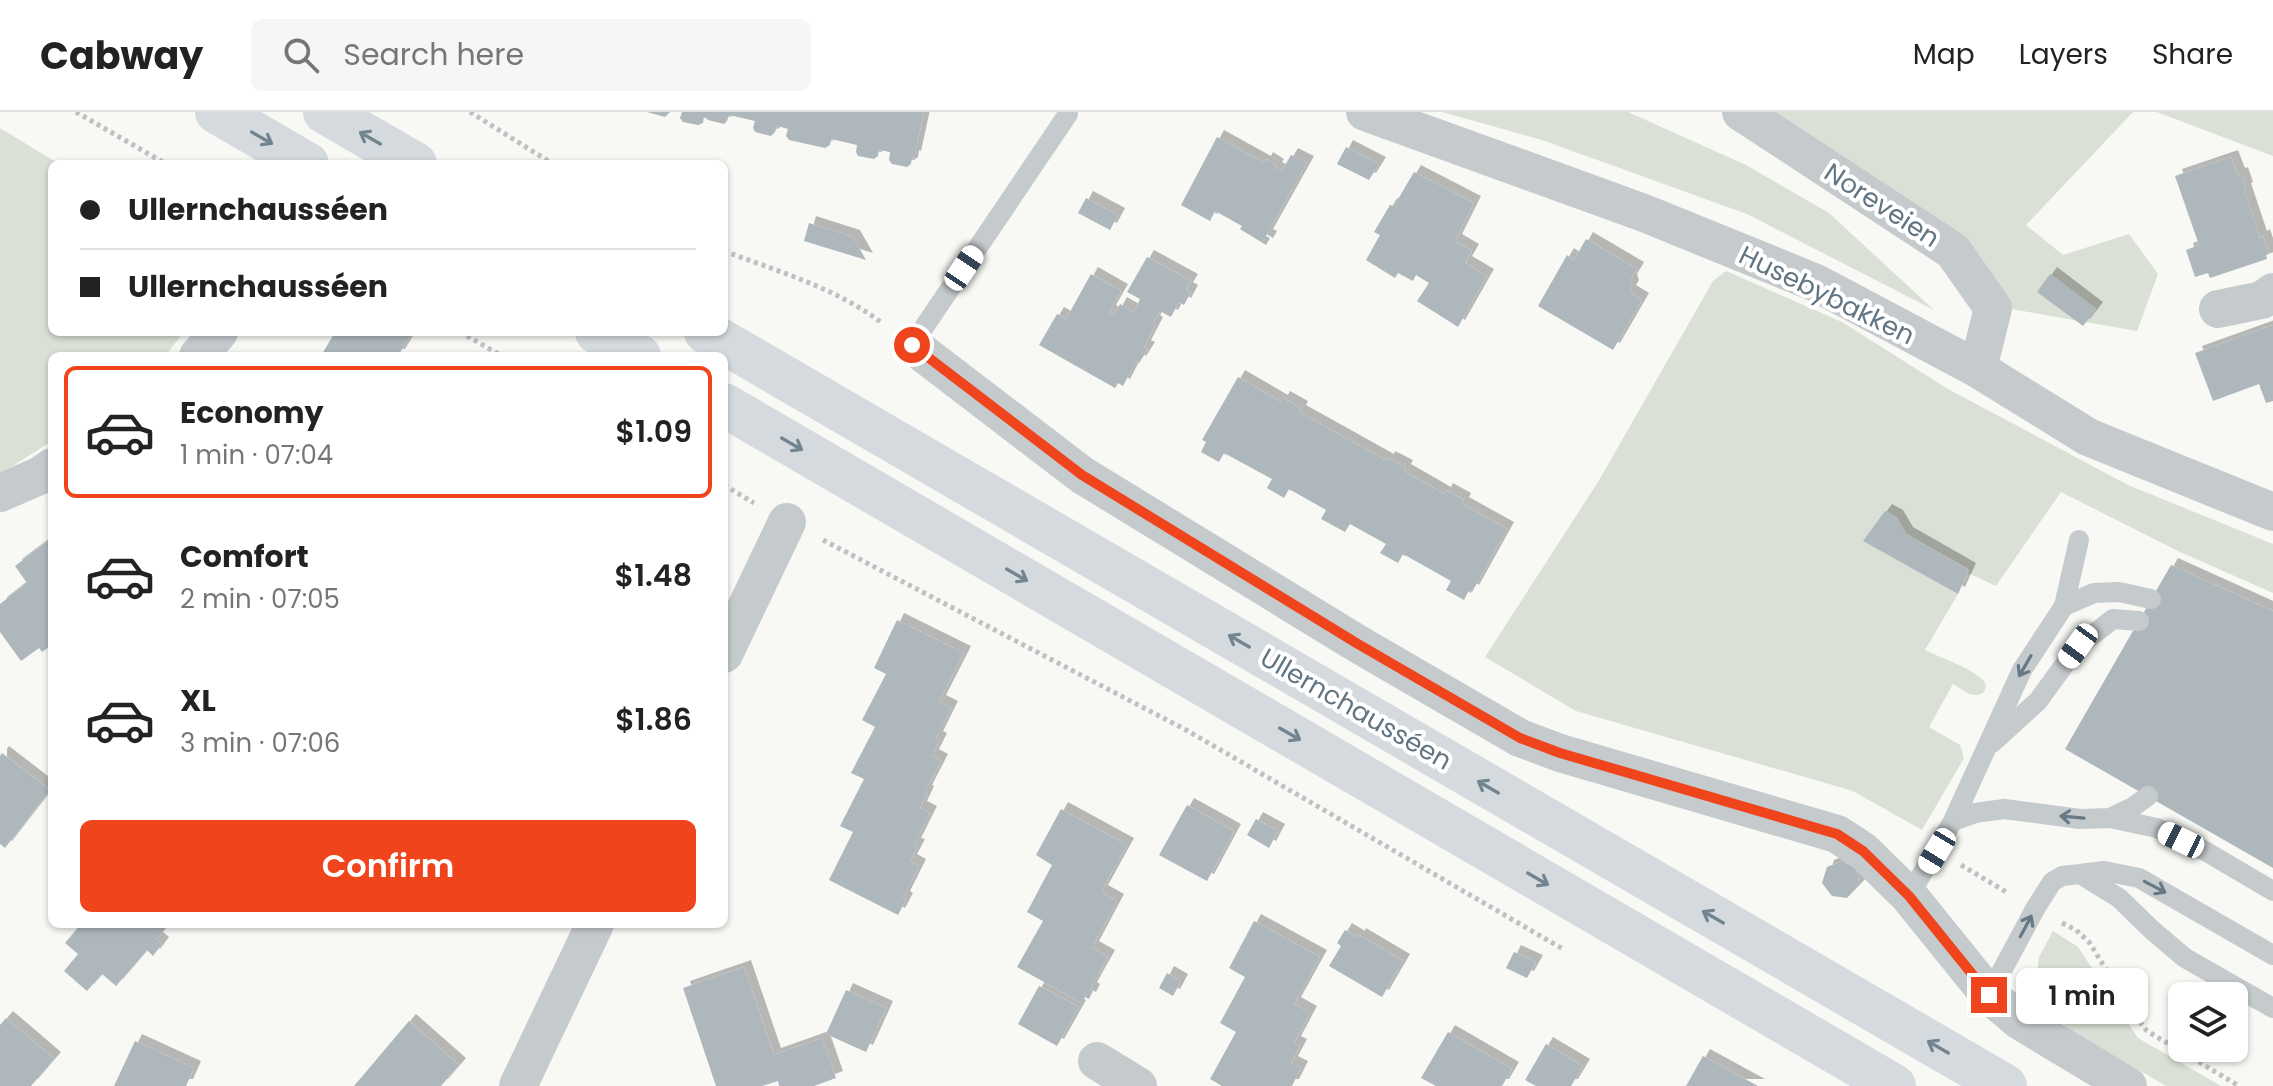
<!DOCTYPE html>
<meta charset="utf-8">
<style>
:root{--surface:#fff;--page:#f6f6f6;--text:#222;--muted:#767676;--line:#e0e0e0;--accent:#f0451c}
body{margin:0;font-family:Poppins,sans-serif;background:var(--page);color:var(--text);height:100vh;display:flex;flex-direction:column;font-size:30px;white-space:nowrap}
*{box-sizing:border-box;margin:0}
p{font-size:26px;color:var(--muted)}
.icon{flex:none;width:44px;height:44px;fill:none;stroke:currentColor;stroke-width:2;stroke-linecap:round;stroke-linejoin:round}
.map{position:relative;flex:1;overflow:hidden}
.details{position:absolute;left:48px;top:240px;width:680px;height:576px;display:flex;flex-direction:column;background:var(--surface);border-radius:12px;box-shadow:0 2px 6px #0004}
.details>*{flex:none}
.hud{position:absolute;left:48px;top:48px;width:680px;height:176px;border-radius:12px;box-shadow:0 2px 6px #0004;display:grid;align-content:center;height:176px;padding:0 32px;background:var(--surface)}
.tools{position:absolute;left:2168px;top:870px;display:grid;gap:16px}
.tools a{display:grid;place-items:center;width:80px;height:80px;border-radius:12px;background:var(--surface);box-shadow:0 2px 6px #0004;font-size:40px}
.end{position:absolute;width:36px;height:36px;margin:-18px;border:10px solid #f0451c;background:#fff;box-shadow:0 0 0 4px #fff}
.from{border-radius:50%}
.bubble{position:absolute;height:56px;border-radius:12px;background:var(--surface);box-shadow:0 2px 6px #0004;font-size:26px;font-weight:600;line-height:56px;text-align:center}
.car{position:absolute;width:24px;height:48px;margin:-24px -12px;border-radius:10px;box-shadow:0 0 6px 2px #0007;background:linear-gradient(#fff 24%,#345 0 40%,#fff 0 76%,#345 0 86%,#fff 0)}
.hud b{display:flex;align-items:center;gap:28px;height:76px;font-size:30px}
.hud b+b{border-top:2px solid var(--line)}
.hud i{width:20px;height:20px;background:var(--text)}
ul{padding:14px 0 0;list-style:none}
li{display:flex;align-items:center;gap:24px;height:132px;margin:0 16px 12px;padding:0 16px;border:4px solid transparent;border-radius:12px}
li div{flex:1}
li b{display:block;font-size:30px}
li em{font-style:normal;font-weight:600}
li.current{border-color:var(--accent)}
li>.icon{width:72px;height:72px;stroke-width:1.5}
.button{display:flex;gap:16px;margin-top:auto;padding:16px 32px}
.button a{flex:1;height:92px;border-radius:12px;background:var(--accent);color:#fff;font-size:32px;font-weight:600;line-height:92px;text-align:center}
header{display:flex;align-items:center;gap:48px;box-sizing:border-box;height:112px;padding:0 40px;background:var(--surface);border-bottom:2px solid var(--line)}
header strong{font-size:38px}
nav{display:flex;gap:44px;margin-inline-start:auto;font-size:28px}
.search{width:560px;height:72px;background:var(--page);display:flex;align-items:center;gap:20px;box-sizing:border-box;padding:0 28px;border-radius:12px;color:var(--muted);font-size:30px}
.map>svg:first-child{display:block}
.green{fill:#dae0d5}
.building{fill:#aeb7bc;filter:url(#shadow)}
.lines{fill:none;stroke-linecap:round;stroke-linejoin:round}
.path{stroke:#bec1c3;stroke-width:5;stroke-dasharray:4 4;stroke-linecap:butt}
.service{stroke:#c5cacd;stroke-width:20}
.minor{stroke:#c5cacd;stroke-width:38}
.trunk{stroke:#d5dade;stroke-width:44}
.oneway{stroke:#728490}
.oneway2{stroke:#667986}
.route{stroke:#f0451c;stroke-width:10}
.labels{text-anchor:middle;stroke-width:8;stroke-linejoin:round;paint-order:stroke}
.street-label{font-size:26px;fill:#617582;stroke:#fff}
</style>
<header>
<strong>Cabway</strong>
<div class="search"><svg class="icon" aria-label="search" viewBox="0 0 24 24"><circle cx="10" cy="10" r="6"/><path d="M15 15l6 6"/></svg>Search here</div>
<nav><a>Map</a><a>Layers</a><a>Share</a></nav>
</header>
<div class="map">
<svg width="2273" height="974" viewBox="0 0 2273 974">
<defs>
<filter id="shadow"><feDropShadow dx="7" dy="-7" stdDeviation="0" flood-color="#0004"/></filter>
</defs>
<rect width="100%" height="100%" fill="#f8f8f5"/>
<path class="green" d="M1442 0H1628L1746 53 1829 101 1934 198 1747 102 1542 28Z
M1772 0H2133L2026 113 2063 143 2129 122 2158 162 2137 219 2011 197Z
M2157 0H2273V44Z
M0 16 59 52H52V220H184L165 244H52V329L0 362Z
M1726 159 1842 210 1948 277 2128 373 2273 432V481L2178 439 2061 380 1996 474 1968 461V457L1906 422 1896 405 1864 429 1958 482 1925 538C1941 546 1971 556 1983 568 1987 573 1986 574 1984 580 1974 588 1963 578 1953 572L1929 615 1960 633 1964 646 1922 718 1853 679 1576 599 1485 545 1598 370 1713 169Z
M2053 819 2078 835 2138 926 2221 974H2166L2074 920 2054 905 2040 880 2037 863 2039 845Z"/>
<path class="building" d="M647 0H670L665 5Z
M682 0H924L914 46 912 45 911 52 907 55 892 52 889 48 890 40 879 38 878 44 874 47 858 44 856 40 857 33 831 27 830 33 825 36 789 28 786 24 788 17 777 14 775 20 771 24 755 20 753 16 755 9 729 3 727 9 724 12 708 8 704 4 703 11 698 13 683 10 680 6Z
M1217 25 1264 51 1266 47 1277 54 1275 57 1281 60 1291 43 1307 51 1266 124 1270 126 1266 133 1240 117 1242 114 1215 99 1210 109 1181 93Z
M1346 35 1379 52 1369 68 1337 52Z
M2231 45 2238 63 2241 62 2246 77 2244 78 2260 126 2263 124 2269 142 2266 143 2267 147 2210 166 2208 161 2195 165 2186 138 2199 133 2175 64Z
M1414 60 1474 91 1455 129 1472 139 1465 151 1487 164 1458 215 1417 189 1429 171 1416 163 1413 169 1398 161 1395 166 1366 148 1380 123 1374 120 1390 93 1394 94Z
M1086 86 1118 103 1110 118 1078 101Z
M809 111 853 125 866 148 804 129Z
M1586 127 1637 157 1630 169 1632 175 1629 180 1642 188 1613 238 1538 194 1567 143 1574 148Z
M1147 145 1191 169 1186 177 1191 180 1184 193 1179 190 1171 205 1160 199 1153 210 1156 212 1144 235 1148 237 1139 251 1136 249 1123 274 1118 271 1115 276 1039 233 1057 202 1066 207 1091 162 1121 179 1109 200 1114 203 1120 192 1134 200 1140 187 1127 180Z
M2050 162 2096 197 2083 214 2037 180Z
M2273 213V289L2266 291 2259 272 2213 289 2195 241Z
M335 220H402L410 224 398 244H321Z
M1238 265 1281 290 1283 286 1301 296 1299 300 1387 349 1388 346 1406 355 1404 359 1444 382 1446 378 1464 388 1462 392 1507 417 1472 480 1469 478 1464 488 1446 478 1451 469 1403 442 1398 451 1380 441 1386 432 1350 412 1345 420 1321 407 1326 398 1289 377 1284 386 1267 376 1272 367 1224 341 1219 350 1201 340 1206 330 1202 328Z
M1885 399 1896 405 1906 422 1969 458 1958 482 1863 429Z
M47 430 52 436V533L42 540 39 536 21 549 0 520V492L27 471 15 454Z
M2171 453 2273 499V756L2065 637Z
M897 508 964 541 939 590 951 596 936 626 940 628 932 644 941 649 925 680 927 681 920 696 930 701 914 733 918 734 910 749 919 754 903 786 906 788 898 803 829 768 853 720 840 714 864 667 851 661 875 615 862 608 886 562 874 556Z
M2 641 50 678 5 736 0 732V644Z
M1187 693 1234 719 1207 769 1159 743Z
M1061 697 1127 733 1101 780 1117 789 1092 836 1108 845 1090 877 1093 879 1089 887 1085 885 1082 891 1017 855 1043 809 1027 800 1052 753 1036 743Z
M1256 707 1278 719 1269 736 1247 723Z
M1842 749 1857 757 1859 773 1847 786 1832 784 1822 771 1827 755Z
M1254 809 1320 845 1294 892 1310 901 1294 931 1300 934 1291 951 1301 956 1292 974H1222L1210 967 1236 920 1220 911 1245 865 1229 856Z
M81 812H169L156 827 162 832 153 844 147 838 116 874 102 862 87 879 64 859 78 842 65 831Z
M1345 818 1358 826 1359 823 1403 849 1382 885 1329 854 1341 834 1337 831Z
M1514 840 1536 850 1527 866 1506 856Z
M744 855 774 943 822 926 836 966 814 974H779L778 969 762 974H716L683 876Z
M1167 861 1181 869 1173 884 1159 876Z
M1039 874 1079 895 1057 934 1018 912Z
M846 878 886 896 866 940 826 922Z
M6 906 54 947 31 974H0V913Z
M409 909 459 953 441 974H354Z
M1448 920 1512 957 1502 974H1436L1421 966Z
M135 929 194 956 186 974H114Z
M1546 932 1583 954 1571 974H1536L1525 968Z
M1703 944 1758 974H1686Z"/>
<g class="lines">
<path class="path" d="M76 0 166 52
M470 0 553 52
M724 139C777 159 836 176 882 211
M460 220 502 244
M724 373 754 391
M823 428 1188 619 1563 837
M1961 753 2008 781
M2062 811 2076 818 2089 830 2135 904 2147 919 2239 974"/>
<path class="service" d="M912 233 1068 2
M2064 494 2079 428
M1992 631 2038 589 2078 534 2113 507 2139 509
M2110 706 2133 695 2148 684
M1953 709 2022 558 2064 494 2094 481 2119 480 2151 487
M2080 762 2104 759 2139 766 2273 843
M1909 784 1953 709 1975 701 2004 697 2080 707 2110 706 2157 716 2205 739 2273 779
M1989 883 2035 797 2052 770 2062 764 2080 762 2119 786 2152 818 2185 846 2273 896"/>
<path class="minor" d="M1365 0 1644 101 1816 171 1978 257 2088 325 2273 400
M1741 0 1953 139 1993 196 1978 257
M2218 197 2262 188 2273 180
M912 233 1082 363 1358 532 1520 626 1560 641 1837 722 1863 739 1909 784 1989 883 2020 909 2128 974
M198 244 219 220
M0 381 39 364 52 355
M724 542 787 410
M1097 949 1138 974
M518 974 595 812"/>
<path class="trunk" d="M217 0 307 52
M325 0 415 52
M597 220 639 244
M706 220 2005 974
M724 293 1894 974"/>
</g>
<defs><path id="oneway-shaft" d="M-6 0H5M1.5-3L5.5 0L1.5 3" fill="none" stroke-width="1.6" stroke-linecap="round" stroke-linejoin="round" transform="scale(2)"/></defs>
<g class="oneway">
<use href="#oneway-shaft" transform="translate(262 26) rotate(30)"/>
<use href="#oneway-shaft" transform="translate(370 26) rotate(-150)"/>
<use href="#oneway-shaft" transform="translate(792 332) rotate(30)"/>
<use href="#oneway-shaft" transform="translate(1017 463) rotate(30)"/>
<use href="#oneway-shaft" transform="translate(1239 529) rotate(-150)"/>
<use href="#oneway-shaft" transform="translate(1290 622) rotate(30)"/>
<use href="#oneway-shaft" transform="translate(1488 675) rotate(-150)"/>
<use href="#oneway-shaft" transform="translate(1538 767) rotate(30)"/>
<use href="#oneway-shaft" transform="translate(1713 805) rotate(-150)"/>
<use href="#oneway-shaft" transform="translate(1938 935) rotate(-150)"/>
</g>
<g class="oneway2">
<use href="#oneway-shaft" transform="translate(2025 554) rotate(120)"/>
<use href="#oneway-shaft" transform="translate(2072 705) rotate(-175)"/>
<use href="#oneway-shaft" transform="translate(2155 775) rotate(28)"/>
<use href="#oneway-shaft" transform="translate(2026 814) rotate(-62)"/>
</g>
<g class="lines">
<path class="route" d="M912 233 1082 363 1358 532 1520 626 1560 641 1837 722 1863 739 1909 784 1989 883"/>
</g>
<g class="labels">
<g class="street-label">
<text transform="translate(1882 93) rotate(33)" y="9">Noreveien</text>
<text transform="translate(1827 183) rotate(26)" y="9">Husebybakken</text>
<text transform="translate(1356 597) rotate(30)" y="9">Ullernchausséen</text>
</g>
</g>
</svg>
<div class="tools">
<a><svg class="icon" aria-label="layers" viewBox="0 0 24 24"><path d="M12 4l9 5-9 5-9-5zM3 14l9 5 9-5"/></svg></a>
</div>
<i class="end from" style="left:912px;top:233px"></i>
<i class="end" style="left:1989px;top:883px"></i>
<div class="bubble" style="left:2016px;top:856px;width:132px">1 min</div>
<i class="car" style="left:964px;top:156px;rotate:34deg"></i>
<i class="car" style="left:2078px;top:534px;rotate:216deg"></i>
<i class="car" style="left:2181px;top:728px;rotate:296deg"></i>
<i class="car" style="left:1937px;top:739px;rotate:211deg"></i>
<div class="hud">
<b><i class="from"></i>Ullernchausséen</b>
<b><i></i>Ullernchausséen</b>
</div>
<section class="details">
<ul>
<li class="current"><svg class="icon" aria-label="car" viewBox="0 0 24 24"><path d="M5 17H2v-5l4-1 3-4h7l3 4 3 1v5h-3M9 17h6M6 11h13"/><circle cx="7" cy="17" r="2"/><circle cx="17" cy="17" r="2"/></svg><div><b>Economy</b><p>1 min · 07:04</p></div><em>$1.09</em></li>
<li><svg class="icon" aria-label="car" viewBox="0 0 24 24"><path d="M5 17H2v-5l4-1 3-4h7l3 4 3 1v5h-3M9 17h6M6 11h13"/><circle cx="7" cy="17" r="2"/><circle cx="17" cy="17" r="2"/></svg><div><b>Comfort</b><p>2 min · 07:05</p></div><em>$1.48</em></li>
<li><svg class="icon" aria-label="car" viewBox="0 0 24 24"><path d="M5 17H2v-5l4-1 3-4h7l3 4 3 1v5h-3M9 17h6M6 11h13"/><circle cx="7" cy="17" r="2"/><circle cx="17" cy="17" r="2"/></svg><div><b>XL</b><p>3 min · 07:06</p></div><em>$1.86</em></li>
</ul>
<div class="button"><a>Confirm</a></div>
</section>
</div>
